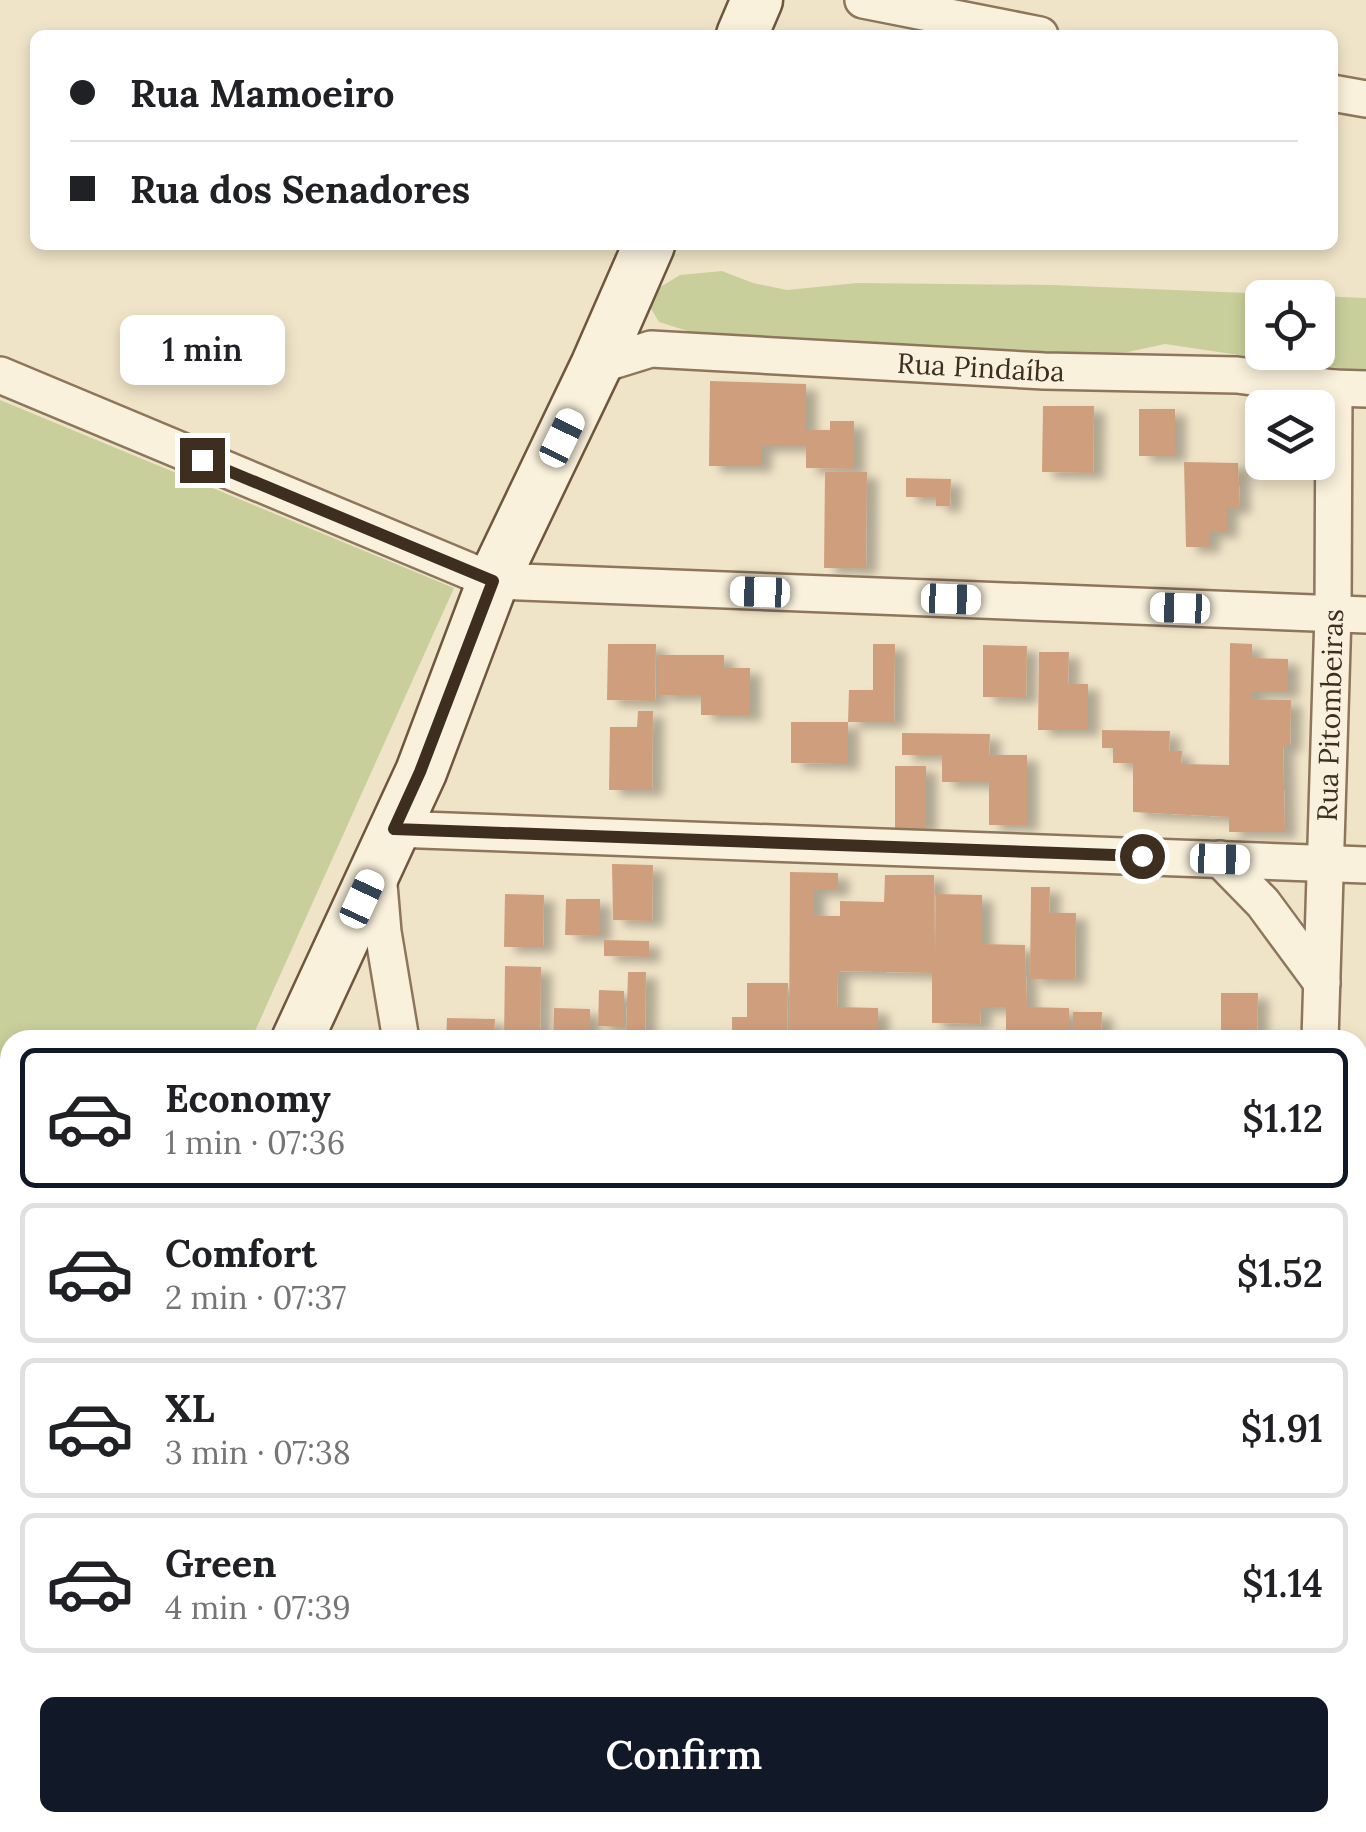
<!DOCTYPE html>
<meta charset="utf-8">
<style>
:root{--surface:#fff;--page:#f2f2f2;--text:#202124;--muted:#757577;--line:#e0e0e0;--accent:#111827}
body{margin:0;font-family:Lora,serif;background:var(--page);color:var(--text);height:100vh;display:flex;flex-direction:column;font-size:38px;white-space:nowrap}
*{box-sizing:border-box;margin:0}
p{font-size:32px;color:var(--muted)}
.icon{flex:none;width:55px;height:55px;fill:none;stroke:currentColor;stroke-width:2;stroke-linecap:round;stroke-linejoin:round}
.map{position:relative;flex:1;overflow:hidden}
.panel{position:absolute;left:0px;top:1030px;width:1368px;height:802px;display:flex;flex-direction:column;background:var(--surface);border-radius:30px 30px 0 0;box-shadow:0 5px 15px #0003}
.panel>*{flex:none}
.hud{position:absolute;left:30px;top:30px;width:1308px;height:220px;border-radius:15px;box-shadow:0 5px 15px #0003;display:grid;align-content:center;height:220px;padding:0 40px;background:var(--surface)}
.controls{position:absolute;left:1245px;top:280px;display:grid;gap:20px}
.controls a{display:grid;place-items:center;width:90px;height:90px;border-radius:15px;background:var(--surface);box-shadow:0 5px 15px #0003;font-size:50px}
.end{position:absolute;width:45px;height:45px;margin:-22px;border:12px solid #3d2e20;background:#fff;box-shadow:0 0 0 5px #fff}
.from{border-radius:50%}
.bubble{position:absolute;height:70px;border-radius:15px;background:var(--surface);box-shadow:0 5px 15px #0003;font-size:32px;font-weight:600;line-height:70px;text-align:center}
.car{position:absolute;width:30px;height:60px;margin:-30px -15px;border-radius:12px;box-shadow:0 0 8px 2px #0007;background:linear-gradient(#fff 24%,#345 0 40%,#fff 0 76%,#345 0 86%,#fff 0)}
.hud b{display:flex;align-items:center;gap:35px;height:95px;font-size:38px}
.hud b+b{border-top:2px solid var(--line)}
.hud i{width:25px;height:25px;background:var(--text)}
ul{padding:18px 0 0;list-style:none}
li{display:flex;align-items:center;gap:30px;height:140px;margin:0 20px 15px;padding:0 20px;border:5px solid var(--line);border-radius:15px}
li div{flex:1}
li b{display:block;font-size:38px}
li em{font-style:normal;font-weight:600}
li.selected{border-color:var(--accent)}
li>.icon{width:90px;height:90px;stroke-width:1.5}
.primary-button{display:flex;gap:20px;margin-top:auto;padding:20px 40px}
.primary-button a{flex:1;height:115px;border-radius:15px;background:var(--accent);color:#fff;font-size:40px;font-weight:600;line-height:115px;text-align:center}
.map>svg:first-child{display:block}
.green{fill:#c9cf9b;fill-rule:evenodd}
.building{fill:#cf9f7d;filter:url(#shadow)}
.lines{fill:none;stroke-linecap:round;stroke-linejoin:round}
.street-casing{stroke:#8d765c;stroke-width:40}
.secondary-casing{stroke:#6f573f;stroke-width:55}
.street{stroke:#faf1dc;stroke-width:35}
.secondary{stroke:#faf1dc;stroke-width:50}
.route{stroke:#3d2e20;stroke-width:12}
.labels{text-anchor:middle;stroke-width:8;stroke-linejoin:round;paint-order:stroke}
.street-label{font-size:28px;fill:#3d2e20;stroke:#f7eed8}
</style>
<div class="map">
<svg width="1366" height="1832" viewBox="0 0 1366 1832">
<defs>
<filter id="shadow"><feDropShadow dx="11" dy="6" stdDeviation="5" flood-color="#0004"/></filter>
</defs>
<rect width="100%" height="100%" fill="#f0e4c8"/>
<path class="green" d="M722 271 753 283 787 290 857 283 1053 285 1366 298V370L1312 366 1165 344 1128 352 1088 354H868L726 343 659 322 644 297 680 275ZM1262 298H1318V352H1262Z
M0 400 454 588 251 1040H10V1575L0 1597Z"/>
<path class="building" d="M710 381 806 384V430H830V421H854V469L806 468V446H761V466H709Z
M1043 406H1094L1093 473 1042 472Z
M1139 409H1175V456H1139Z
M1184 462 1238 463 1240 508H1227V532H1209V547H1186Z
M825 472H867L866 568H824Z
M906 478 951 479 950 506H936V497H906Z
M1230 643 1252 644V658L1288 659V692H1252V699L1291 700 1290 746H1283L1285 832H1229V817L1133 812V763H1113V748H1102V730L1170 731 1169 751H1182L1181 764 1229 765Z
M608 644H656L655 701 607 700Z
M873 644H895L894 722H848L849 690H873Z
M983 645 1027 646 1026 698 983 697Z
M1039 652H1069L1068 684H1088V730H1038Z
M658 655H724V668H750V715H701V695H658Z
M638 711H653L652 790H609L610 727H637Z
M791 722H848V764L791 763Z
M902 733 990 734 989 755H1027V825H989V782H942V755H902Z
M895 766H926V828H895Z
M612 864 653 865 652 921 613 920Z
M790 872 838 873V890H814V916H840V901L884 902 885 875H934L935 952 936 894 982 895V944L1025 945 1027 1007 1069 1008V1040H1026L1027 1031H1006V1007H981L980 1024 932 1023V973L838 971 837 1007 878 1008V1040H789Z
M1031 887H1050L1049 913H1076L1075 979H1030Z
M505 894 544 895 543 947H504Z
M566 899H600V936L565 935Z
M604 940 649 941V957L604 956Z
M505 966 541 967 540 1040H504Z
M628 972H646L645 1040H626Z
M747 983H788L787 1040H732V1017H747Z
M599 990 624 991V1027L598 1026Z
M1221 993H1258L1257 1040H1221Z
M554 1008 590 1009V1040H553Z
M1073 1012H1102L1101 1040H1073Z
M447 1018 495 1019 494 1040H446Z"/>
<g class="lines">
<defs>
<g id="street">
<path d="M863 0 1040 35"/>
<path d="M1332 93 1366 99"/>
<path id="s1" d="M596 366 651 349 1044 371 1237 375 1334 388 1366 389"/>
<path d="M0 375 493 581 1366 615"/>
<path d="M394 829 1366 865"/>
<path d="M1220 859 1263 903 1322 983"/>
<path d="M378 873 383 932 401 1040"/>
<path id="s2" d="M1320 1040 1333 614 1334 388"/>
<path d="M1358 1120H1366"/>
<path d="M1358 1365H1366"/>
<path d="M1358 1607H1366"/>
<path d="M0 1815H10"/>
<path d="M269 1822 550 1832"/>
<path d="M1296 1832 1297 1822"/>
</g>
<path id="secondary" d="M742 35 757 0
M297 1040 421 772 493 581 596 366 649 245
M0 1687 10 1665"/>
</defs>
<use href="#street" class="street-casing"/>
<use href="#secondary" class="secondary-casing"/>
<use href="#street" class="street"/>
<use href="#secondary" class="secondary"/>
</g>
<g class="lines">
<path class="route" d="M202 460 493 581 420 772 394 829 1142 856"/>
</g>
<g class="labels">
<g class="street-label">
<text dy="10" stroke="none"><textPath href="#s1" startOffset="388">Rua Pindaíba</textPath></text>
<text dy="10" stroke="none"><textPath href="#s2" startOffset="325">Rua Pitombeiras</textPath></text>
</g>
</g>
</svg>
<div class="controls">
<a><svg class="icon" aria-label="locate" viewBox="0 0 24 24"><circle cx="12" cy="12" r="6"/><path d="M12 2v4M12 18v4M2 12h4M18 12h4"/></svg></a>
<a><svg class="icon" aria-label="layers" viewBox="0 0 24 24"><path d="M12 4l9 5-9 5-9-5zM3 14l9 5 9-5"/></svg></a>
</div>
<i class="end from" style="left:1142px;top:856px"></i>
<i class="end" style="left:202px;top:460px"></i>
<div class="bubble" style="left:120px;top:315px;width:165px">1 min</div>
<i class="car" style="left:562px;top:438px;rotate:26deg"></i>
<i class="car" style="left:760px;top:592px;rotate:272deg"></i>
<i class="car" style="left:951px;top:599px;rotate:92deg"></i>
<i class="car" style="left:1180px;top:608px;rotate:272deg"></i>
<i class="car" style="left:1220px;top:859px;rotate:92deg"></i>
<i class="car" style="left:362px;top:899px;rotate:25deg"></i>
<div class="hud">
<b><i class="from"></i>Rua Mamoeiro</b>
<b><i></i>Rua dos Senadores</b>
</div>
<section class="panel">
<ul>
<li class="selected"><svg class="icon" aria-label="car" viewBox="0 0 24 24"><path d="M5 17H2v-5l4-1 3-4h7l3 4 3 1v5h-3M9 17h6M6 11h13"/><circle cx="7" cy="17" r="2"/><circle cx="17" cy="17" r="2"/></svg><div><b>Economy</b><p>1 min · 07:36</p></div><em>$1.12</em></li>
<li><svg class="icon" aria-label="car" viewBox="0 0 24 24"><path d="M5 17H2v-5l4-1 3-4h7l3 4 3 1v5h-3M9 17h6M6 11h13"/><circle cx="7" cy="17" r="2"/><circle cx="17" cy="17" r="2"/></svg><div><b>Comfort</b><p>2 min · 07:37</p></div><em>$1.52</em></li>
<li><svg class="icon" aria-label="car" viewBox="0 0 24 24"><path d="M5 17H2v-5l4-1 3-4h7l3 4 3 1v5h-3M9 17h6M6 11h13"/><circle cx="7" cy="17" r="2"/><circle cx="17" cy="17" r="2"/></svg><div><b>XL</b><p>3 min · 07:38</p></div><em>$1.91</em></li>
<li><svg class="icon" aria-label="car" viewBox="0 0 24 24"><path d="M5 17H2v-5l4-1 3-4h7l3 4 3 1v5h-3M9 17h6M6 11h13"/><circle cx="7" cy="17" r="2"/><circle cx="17" cy="17" r="2"/></svg><div><b>Green</b><p>4 min · 07:39</p></div><em>$1.14</em></li>
</ul>
<div class="primary-button"><a>Confirm</a></div>
</section>
</div>
